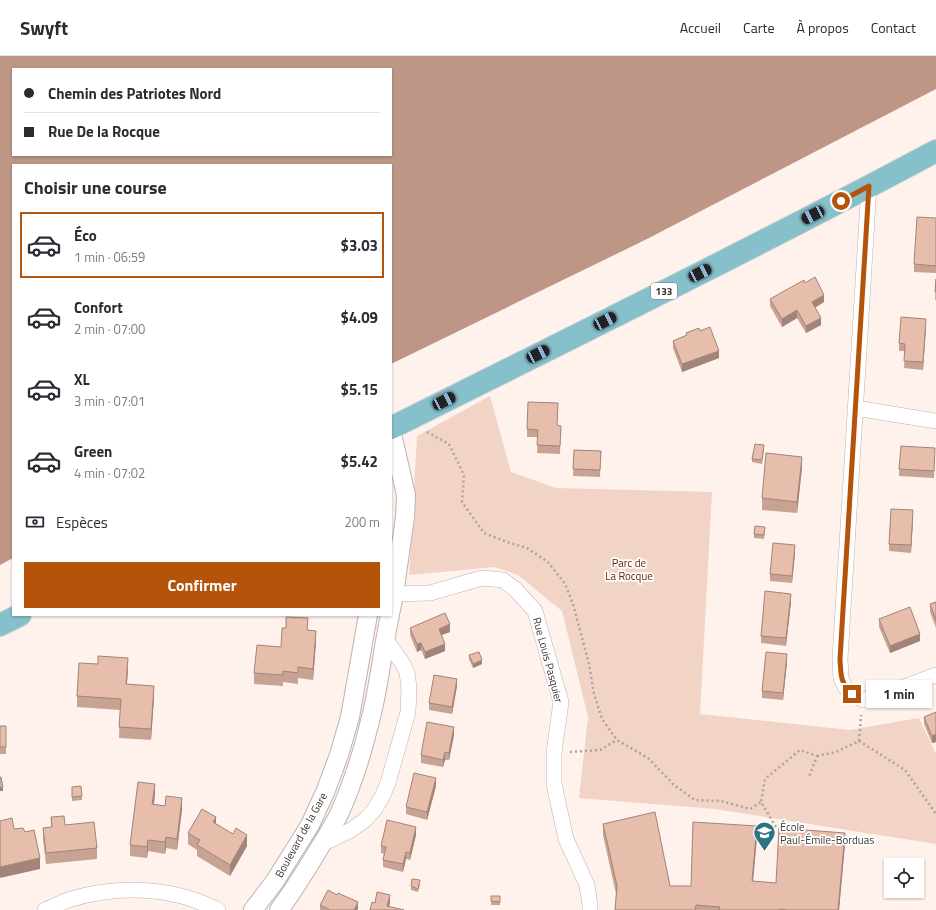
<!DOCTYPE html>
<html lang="fr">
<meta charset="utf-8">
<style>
:root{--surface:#fff;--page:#f2f2f3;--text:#2b2b33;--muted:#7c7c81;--line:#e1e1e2;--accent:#b45309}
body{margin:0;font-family:"Titillium Web",sans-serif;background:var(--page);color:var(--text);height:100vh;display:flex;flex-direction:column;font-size:15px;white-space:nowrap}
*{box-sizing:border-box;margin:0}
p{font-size:13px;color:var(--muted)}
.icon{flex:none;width:22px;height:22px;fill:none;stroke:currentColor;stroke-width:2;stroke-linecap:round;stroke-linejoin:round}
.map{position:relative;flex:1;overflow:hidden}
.drawer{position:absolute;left:12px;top:108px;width:380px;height:452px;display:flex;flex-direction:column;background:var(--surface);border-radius:0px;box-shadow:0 1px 3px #0004}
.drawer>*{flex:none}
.top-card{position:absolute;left:12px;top:12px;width:380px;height:88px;border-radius:0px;box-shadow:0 1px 3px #0004;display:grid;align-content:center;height:88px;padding:0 12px;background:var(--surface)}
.fabs{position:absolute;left:884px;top:802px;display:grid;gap:8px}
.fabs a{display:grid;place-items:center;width:40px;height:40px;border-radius:0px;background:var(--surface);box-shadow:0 1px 3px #0004;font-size:20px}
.end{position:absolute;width:18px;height:18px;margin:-9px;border:5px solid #b45309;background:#fff;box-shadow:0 0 0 2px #fff}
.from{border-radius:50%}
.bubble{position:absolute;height:28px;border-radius:0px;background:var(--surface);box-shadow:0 1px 3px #0004;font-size:13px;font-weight:700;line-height:28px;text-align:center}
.car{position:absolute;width:12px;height:24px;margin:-12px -6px;border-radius:5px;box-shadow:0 0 3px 1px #0007;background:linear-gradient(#222 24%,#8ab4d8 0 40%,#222 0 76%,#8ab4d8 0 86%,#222 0)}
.top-card b{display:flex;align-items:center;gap:14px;height:38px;font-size:15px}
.top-card b+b{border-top:1px solid var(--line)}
.top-card i{width:10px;height:10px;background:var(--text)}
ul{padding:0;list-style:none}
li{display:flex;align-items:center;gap:12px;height:66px;margin:0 8px 6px;padding:0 4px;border:2px solid transparent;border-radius:0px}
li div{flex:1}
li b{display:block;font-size:15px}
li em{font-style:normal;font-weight:700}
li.current{border-color:var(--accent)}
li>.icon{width:36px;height:36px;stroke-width:1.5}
h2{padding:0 12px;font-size:18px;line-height:48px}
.pay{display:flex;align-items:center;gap:10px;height:44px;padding:0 12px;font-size:15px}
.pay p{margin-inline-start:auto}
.primary-button{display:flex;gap:8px;margin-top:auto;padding:8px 12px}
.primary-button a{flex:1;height:46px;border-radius:0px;background:var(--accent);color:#fff;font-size:16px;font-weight:700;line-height:46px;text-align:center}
header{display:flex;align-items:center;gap:24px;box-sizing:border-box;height:56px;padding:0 20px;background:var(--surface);border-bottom:1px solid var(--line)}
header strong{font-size:19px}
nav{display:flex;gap:22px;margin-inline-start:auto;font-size:14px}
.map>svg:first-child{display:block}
.green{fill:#f2d4c7}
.water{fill:#bd9685;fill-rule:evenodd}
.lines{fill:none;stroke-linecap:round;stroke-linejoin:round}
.minor-casing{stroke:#bfb3ae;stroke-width:16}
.tertiary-casing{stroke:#bfb3ae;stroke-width:20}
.primary-casing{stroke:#d4d3d3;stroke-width:24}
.path{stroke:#aca29e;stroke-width:2.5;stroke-dasharray:2 3;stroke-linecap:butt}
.minor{stroke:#fff;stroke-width:15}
.tertiary{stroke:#fff;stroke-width:18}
.primary{stroke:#85c0cb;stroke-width:22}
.wall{fill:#c7a394}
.shaded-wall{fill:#a28478}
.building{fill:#e7bdac;stroke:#a28478}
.route{stroke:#b45309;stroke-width:5}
.labels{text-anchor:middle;stroke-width:3.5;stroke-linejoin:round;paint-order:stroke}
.shield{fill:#fff;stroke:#777472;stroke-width:1}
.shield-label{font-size:10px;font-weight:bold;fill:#3d3836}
.park-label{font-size:11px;fill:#5a260e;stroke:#fff}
.street-label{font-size:11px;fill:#3d3836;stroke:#fff}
.poi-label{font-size:11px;fill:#3d3836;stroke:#fff;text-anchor:start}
</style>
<header>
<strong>Swyft</strong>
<nav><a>Accueil</a><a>Carte</a><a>À propos</a><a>Contact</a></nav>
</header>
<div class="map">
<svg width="936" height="854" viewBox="0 0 936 854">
<rect width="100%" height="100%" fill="#fff1ec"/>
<path class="green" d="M490 340 511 416 556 432 712 436 700 658 850 674 919 662 936 698V788L715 753 579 742 588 661 562 555 518 519 495 511 409 519 417 380Z"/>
<path class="water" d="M0 0H936V33L647 183 391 308V109H13V502L0 509ZM13 13H391V99H13Z"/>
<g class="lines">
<defs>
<path id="minor" d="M869 130 840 603 841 622 845 631 852 638 863 644 880 640 936 619
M855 352 936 365
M391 538 430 537 482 522 503 524 515 533 535 555 561 646 554 697V728L566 783 587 829 590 849V854
M322 788 351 774 365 764 374 754 382 741 388 727 408 656 409 632 407 616 401 605 385 583
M45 854C53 851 60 847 68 844 116 829 172 830 218 854"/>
<path id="tertiary" d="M391 375 395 391 406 439 405 461 394 539 391 554
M253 854 275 825 310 769 326 734 339 699 350 661 368 559
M279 854C292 837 303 819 314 801 323 786 333 771 340 756 352 729 362 698 369 669 379 633 382 596 390 559"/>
<path id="primary" d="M391 372C573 281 756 191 936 95
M0 569 20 559"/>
</defs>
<use href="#minor" class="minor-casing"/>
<use href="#tertiary" class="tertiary-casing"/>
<use href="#primary" class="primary-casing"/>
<path class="path" d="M427 376 449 388 464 419 462 446 484 477 507 486 527 492 548 506 565 528 573 548 589 608 594 638 602 663 617 684 648 702 674 729 695 744 721 745 750 753 761 746
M859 685 905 714 936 758
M859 685 861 659
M570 696 600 694 617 684
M817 700 836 696 859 685
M776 771 761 746 765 723 800 694 817 700 809 721"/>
<use href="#minor" class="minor"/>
<use href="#tertiary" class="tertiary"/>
<use href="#primary" class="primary"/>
</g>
<path class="wall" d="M936 162V217L914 216V208Z
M936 223V244L935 243Z
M805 227 824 246 815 252 821 269 806 277 797 262 782 271 770 250V243Z
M926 270 923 314 904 312 905 295H899V287Z
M700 275 719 302 682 316 673 292V285L686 280V277Z
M557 369 561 370 560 398 537 397 538 381H527V373Z
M764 393 762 408 752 406V403Z
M574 394 601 395 600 421 573 420Z
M935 400 934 422 899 420V413Z
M802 412 797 457 762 454V442Z
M913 462 911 497 889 495V488Z
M765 474 764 483 754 482V478Z
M795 497 792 527 770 525V518Z
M791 546 786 590 761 587V580Z
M936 546V572L930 556V548Z
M879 563 920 585 890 597 879 571Z
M410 572 450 576 441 579 445 595 425 603 421 594 417 596 410 579Z
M308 574 316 586 313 624 298 622V628L283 626V630L254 628V617Z
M469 599 482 608 473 612 469 603Z
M787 606 783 644 762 642V635Z
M128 613 127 628 154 641 151 684 119 682 120 654 77 651V640Z
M457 630 452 658 429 654V647Z
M936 656V686L932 687 924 668V661Z
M0 670H6V698H0Z
M454 679 449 704H445L443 711 421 707V699Z
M436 730 427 764 406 758V751Z
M72 731 82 740V744L72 745Z
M155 739 154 748 182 753 177 794 166 792 165 798 148 795 147 802 130 800V789Z
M51 761 65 769 97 792V803L46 808 43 783V772L51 771Z
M216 768 247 790 230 820 197 800V794L188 788V777Z
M603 768 670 830H691L757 781 753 825 776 827 845 788 839 854H615L616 838 603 779Z
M416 779 410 804 406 803 403 816 383 811V804L384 798 381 797V790Z
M420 828 418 836 411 834V830Z
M337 839 358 853 357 854H320V849Z
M491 840 500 844V849H491Z"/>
<path class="shaded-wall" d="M824 239V246L812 253V246Z
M797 254V262L782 271V263Z
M821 262V269L806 277V270Z
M926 263V270L923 314V306Z
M719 295V302L682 316V308Z
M802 401V412L797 457V446Z
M913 454V462L911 497V489Z
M795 489V497L792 527V520Z
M791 538V546L786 590V582Z
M450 568V576L439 580V573Z
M316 575V586L313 624V613Z
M920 578V585L890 597V590Z
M421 587V594L417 596V588Z
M445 588V595L425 603V596Z
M787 598V606L783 644V637Z
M128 602V613L126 639V628Z
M482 604V608L473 612V608Z
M457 623V630L452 658V651Z
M154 630V641L151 684V673Z
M454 671V679L449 704V697Z
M936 678V686L932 687V680Z
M445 696V704L443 711V704Z
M436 722V730L427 764V756Z
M155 728V739L152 759V748Z
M3 731V735H0V732Z
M182 742V753L177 794V783Z
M216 761V772L213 766Z
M757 770V781L752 836V825Z
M416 771V779L410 804V797Z
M845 777V788L839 854H838Z
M247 779V790L230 820V809Z
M166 781V792L165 798V786Z
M148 784V795L147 802V791Z
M406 796V803L403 816V808Z
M40 802V813L0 822V811Z
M390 839V847L388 854 387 850Z
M358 846V853L357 854H354Z"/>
<path class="building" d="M917 161 936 162V210L914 208Z
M815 221 824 239 812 246 821 262 806 270 797 254 782 263 770 243 804 224 805 227Z
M936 223V236H935Z
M901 261 926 263 923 306 904 305 905 288 899 287Z
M710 271 719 295 682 308 673 285 687 279 686 277 699 272 700 275Z
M528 346 558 347 557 369 561 370 560 390 537 389 538 374 527 373Z
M755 388 764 389 762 404 752 403Z
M901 390 935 392 934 415 899 413Z
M574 394 601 395 600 414 573 413Z
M766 397 802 401 797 446 762 442Z
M891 453 913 454 911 489 889 488Z
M755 470 765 471 764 479 754 478Z
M773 487 795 489 792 520 770 518Z
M765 535 791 538 786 582 761 580Z
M936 546V564L930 548Z
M910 551 920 578 890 590 879 563Z
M445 557 450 568 439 573 445 588 425 596 421 587 417 588 410 572Z
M286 561 308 562 307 574 316 575 313 613 298 611V617L283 615V619L254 617 257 589 281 591 282 572H286Z
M479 596 482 604 473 608 469 599Z
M766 596 787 598 783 637 762 635Z
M98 600 128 602 126 628 154 630 151 673 119 671 121 643 77 640 79 607 98 608Z
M434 619 457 623 452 651 429 647Z
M936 656V678L932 680 924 661Z
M427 666 454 671 449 697 445 696 443 704 421 699Z
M0 670H6V691H0Z
M414 717 436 722 427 756 406 751Z
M0 721H1L3 731 0 732Z
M138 726 155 728 152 748 165 750 166 740 182 742 177 783 166 781 165 786 148 784 147 791 130 789Z
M81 730 82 740 72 741V731Z
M202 753 216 761 213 766 233 778 236 772 247 779 230 809 197 789 200 784 188 777Z
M655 756 670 830H691L693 766 757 770 752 825 776 827 779 772 845 777 838 854H788L779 853V854H719L720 851 696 849 695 854H615L617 830 603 768Z
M64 760 65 769 94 766 97 792 46 797 43 772 52 771 51 761Z
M12 762 14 773 23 772 25 776 34 774 40 802 0 811V765Z
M387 764 416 771 410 797 406 796 403 808 383 804 386 791 381 790Z
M412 823 420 824 418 833 411 830Z
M328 834 337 839 338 837 358 846 354 854H330L320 849Z
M377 836 390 839 387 850 404 854H370L372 846 375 847Z
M491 840H500V846L491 845Z"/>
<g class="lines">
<path class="route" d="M841 145 869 130 840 603C841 619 840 626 852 638"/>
</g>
<defs>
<symbol id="school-pin" viewBox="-11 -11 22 30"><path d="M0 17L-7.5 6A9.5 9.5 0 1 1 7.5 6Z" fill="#2e7381" stroke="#fff"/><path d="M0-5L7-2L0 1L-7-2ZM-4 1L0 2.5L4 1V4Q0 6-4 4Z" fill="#fff"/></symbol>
</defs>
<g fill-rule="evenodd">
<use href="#school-pin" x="752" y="764" width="25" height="34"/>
</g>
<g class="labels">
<rect class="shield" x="651" y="227" width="26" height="16" rx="3"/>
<g class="shield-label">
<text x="664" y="239">133</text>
</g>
<g class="park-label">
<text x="629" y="511">Parc de<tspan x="629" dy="13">La Rocque</tspan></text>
</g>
<g class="street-label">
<text transform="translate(548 604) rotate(75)" y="4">Rue Louis Pasquier</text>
<text transform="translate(301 779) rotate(-61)" y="4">Boulevard de la Gare</text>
</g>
<g class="poi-label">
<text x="780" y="775">École<tspan x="780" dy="13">Paul-Émile-Borduas</tspan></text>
</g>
</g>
</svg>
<div class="fabs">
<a><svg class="icon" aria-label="locate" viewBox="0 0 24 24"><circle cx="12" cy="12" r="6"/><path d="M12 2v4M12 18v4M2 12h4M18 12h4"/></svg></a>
</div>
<i class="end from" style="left:841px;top:145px"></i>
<i class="end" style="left:852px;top:638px"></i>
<div class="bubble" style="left:866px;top:624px;width:66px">1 min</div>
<i class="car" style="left:813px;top:159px;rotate:243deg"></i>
<i class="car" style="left:700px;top:217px;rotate:63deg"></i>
<i class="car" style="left:605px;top:265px;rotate:63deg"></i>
<i class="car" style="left:538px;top:298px;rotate:63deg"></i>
<i class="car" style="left:444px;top:345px;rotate:64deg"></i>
<div class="top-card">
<b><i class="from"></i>Chemin des Patriotes Nord</b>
<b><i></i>Rue De la Rocque</b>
</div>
<section class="drawer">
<h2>Choisir une course</h2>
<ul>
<li class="current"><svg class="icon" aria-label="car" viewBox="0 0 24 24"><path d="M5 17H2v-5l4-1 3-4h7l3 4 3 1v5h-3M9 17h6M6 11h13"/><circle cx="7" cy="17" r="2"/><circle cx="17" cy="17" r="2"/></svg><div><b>Éco</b><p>1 min · 06:59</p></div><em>$3.03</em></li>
<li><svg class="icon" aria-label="car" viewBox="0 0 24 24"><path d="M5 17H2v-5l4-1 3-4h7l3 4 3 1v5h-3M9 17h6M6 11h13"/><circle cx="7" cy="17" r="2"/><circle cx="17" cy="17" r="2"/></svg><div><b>Confort</b><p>2 min · 07:00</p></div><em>$4.09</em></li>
<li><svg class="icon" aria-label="car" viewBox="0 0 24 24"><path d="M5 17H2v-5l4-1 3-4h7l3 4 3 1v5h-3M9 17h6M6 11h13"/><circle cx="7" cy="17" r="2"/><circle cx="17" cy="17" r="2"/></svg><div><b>XL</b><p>3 min · 07:01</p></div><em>$5.15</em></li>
<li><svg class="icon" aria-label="car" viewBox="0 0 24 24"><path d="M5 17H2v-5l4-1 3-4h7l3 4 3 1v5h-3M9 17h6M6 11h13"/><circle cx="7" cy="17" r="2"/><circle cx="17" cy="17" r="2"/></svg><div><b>Green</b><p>4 min · 07:02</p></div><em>$5.42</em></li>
</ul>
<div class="pay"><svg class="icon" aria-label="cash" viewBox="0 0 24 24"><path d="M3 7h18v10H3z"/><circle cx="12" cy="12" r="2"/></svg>Espèces<p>200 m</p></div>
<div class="primary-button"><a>Confirmer</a></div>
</section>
</div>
